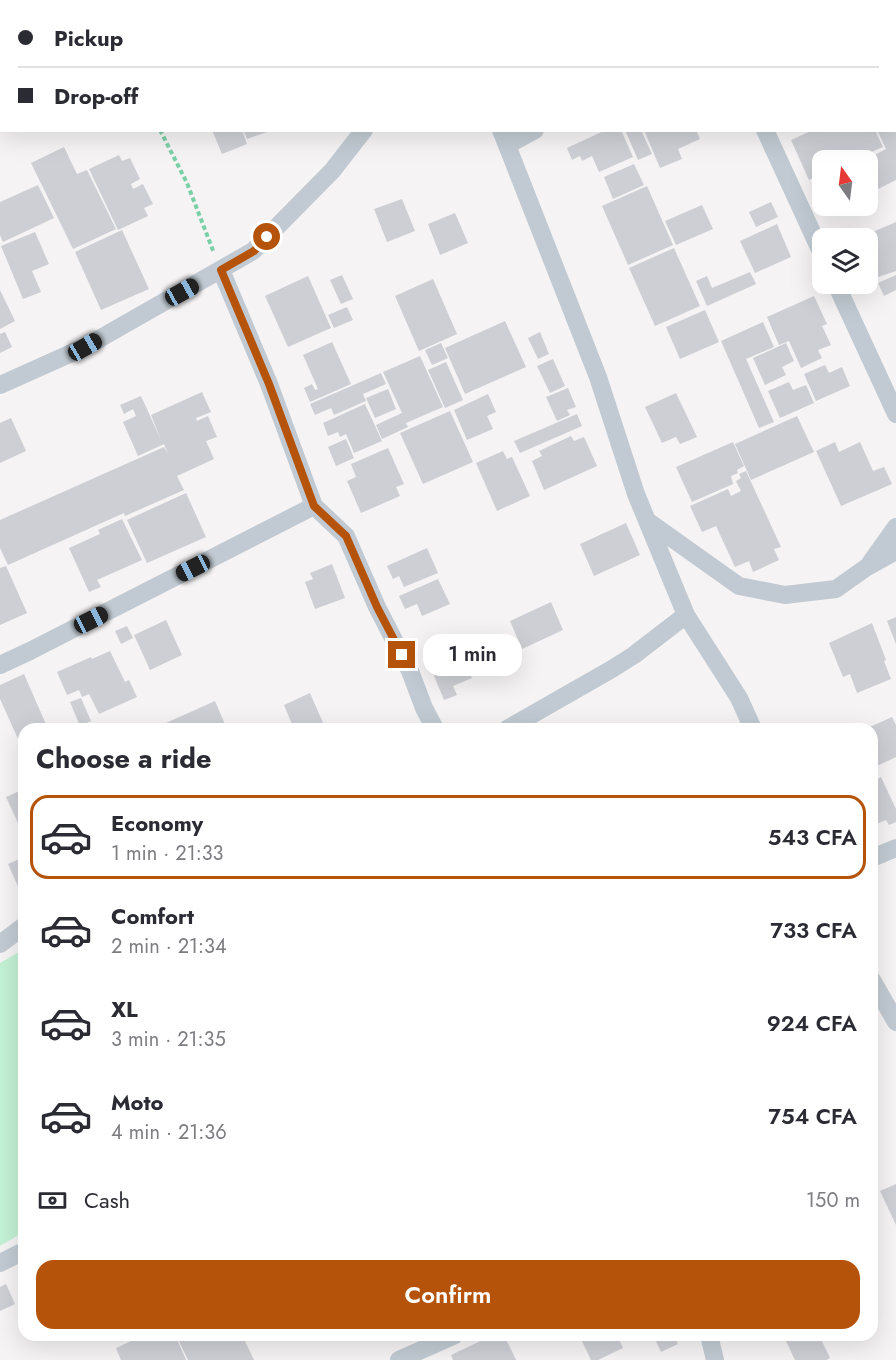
<!DOCTYPE html>
<meta charset="utf-8">
<style>
:root{--surface:#fff;--page:#f2f2f3;--text:#2b2b33;--muted:#7c7c81;--line:#e1e1e2;--accent:#b45309}
body{margin:0;font-family:Jost,sans-serif;background:var(--page);color:var(--text);height:100vh;display:flex;flex-direction:column;font-size:22px;white-space:nowrap}
*{box-sizing:border-box;margin:0}
p{font-size:20px;color:var(--muted)}
.icon{flex:none;width:33px;height:33px;fill:none;stroke:currentColor;stroke-width:2;stroke-linecap:round;stroke-linejoin:round}
.map{position:relative;flex:1;overflow:hidden}
.drawer{position:absolute;left:18px;top:723px;width:860px;height:618px;display:flex;flex-direction:column;background:var(--surface);border-radius:18px;box-shadow:0 6px 24px #0002}
.drawer>*{flex:none}
.banner{position:absolute;left:0px;top:0px;width:897px;height:132px;box-shadow:0 6px 24px #0002;display:grid;align-content:center;height:132px;padding:0 18px;background:var(--surface)}
.needle{width:39px;rotate:346deg}
.buttons{position:absolute;left:812px;top:150px;display:grid;gap:12px}
.buttons a{display:grid;place-items:center;width:66px;height:66px;border-radius:12px;background:var(--surface);box-shadow:0 6px 24px #0002;font-size:30px}
.end{position:absolute;width:27px;height:27px;margin:-14px;border:8px solid #b45309;background:#fff;box-shadow:0 0 0 3px #fff}
.from{border-radius:50%}
.bubble{position:absolute;height:42px;border-radius:18px;background:var(--surface);box-shadow:0 6px 24px #0002;font-size:20px;font-weight:600;line-height:42px;text-align:center}
.car{position:absolute;width:18px;height:36px;margin:-18px -9px;border-radius:8px;box-shadow:0 0 4px 2px #0007;background:linear-gradient(#222 24%,#8ab4d8 0 40%,#222 0 76%,#8ab4d8 0 86%,#222 0)}
.banner b{display:flex;align-items:center;gap:21px;height:57px;font-size:22px}
.banner b+b{border-top:2px solid var(--line)}
.banner i{width:15px;height:15px;background:var(--text)}
ul{padding:0;list-style:none}
li{display:flex;align-items:center;gap:18px;height:84px;margin:0 12px 9px;padding:0 6px;border:3px solid transparent;border-radius:18px}
li div{flex:1}
li b{display:block;font-size:22px}
li em{font-style:normal;font-weight:600}
li.selected{border-color:var(--accent)}
li>.icon{width:54px;height:54px;stroke-width:1.5}
h2{padding:0 18px;font-size:27px;line-height:72px}
.pay{display:flex;align-items:center;gap:15px;height:66px;padding:0 18px;font-size:22px}
.pay p{margin-inline-start:auto}
.primary-button{display:flex;gap:12px;margin-top:auto;padding:12px 18px}
.primary-button a{flex:1;height:69px;border-radius:18px;background:var(--accent);color:#fff;font-size:24px;font-weight:600;line-height:69px;text-align:center}
.map>svg:first-child{display:block}
.green{fill:#c3f1d5}
.building{fill:#cdcfd5}
.lines{fill:none;stroke-linecap:round;stroke-linejoin:round}
.path{stroke:#7ad0a6;stroke-width:4;stroke-dasharray:4.5 3;stroke-linecap:butt}
.minor{stroke:#c1cad2;stroke-width:18}
.route{stroke:#b45309;stroke-width:8}
</style>
<div class="map">
<svg width="896" height="1360" viewBox="0 0 896 1360">
<rect width="100%" height="100%" fill="#f5f3f3"/>
<path class="green" d="M24 949V1232L0 1246V963Z"/>
<path class="building" d="M212 130H242L247 144 222 154Z
M243 130H270V131L247 139Z
M606 130H621L633 157 599 172 592 156 582 161 580 156 572 160 567 148Z
M625 130H641L652 154 638 160Z
M644 130H696L700 139 678 149 682 159 660 168Z
M813 130H875L883 147 853 160H822V174L809 180 791 140Z
M877 130H896V180L878 189 867 165V159L886 149Z
M64 147 77 174 87 170 116 229 73 249 31 163Z
M119 155 122 161 130 158 140 179 131 184 133 189 143 184 153 204 144 208 148 216 118 230 89 169Z
M634 164 644 185 613 199 604 177Z
M38 185 54 218 3 242 0 235V202Z
M647 186 673 245 628 265 602 206Z
M402 199 415 231 387 242 374 209Z
M771 202 778 217 756 227 749 212Z
M702 205 713 229 676 245 665 221Z
M455 213 468 243 440 255 428 224Z
M896 222V271L867 281V238H851L867 231 868 234Z
M777 224 791 257 755 273 740 241Z
M122 230 149 289 101 310 75 252Z
M35 232 49 264 32 271 41 292 23 299 1 246Z
M674 248 700 306 655 326 629 268Z
M750 272 756 284 707 306 696 281 707 276 712 288Z
M342 275 353 299 341 304 330 280Z
M896 275V290L884 296 878 283Z
M308 276 331 328 288 347 265 296Z
M433 279 457 334 419 351 395 296Z
M0 290 15 321 0 329Z
M814 296 827 324 822 326 831 345 818 350 822 358 801 368 789 341 779 345 767 317Z
M347 307 353 320 334 328 328 315Z
M705 310 719 342 680 359 666 327Z
M505 321 526 367 465 394 445 348Z
M763 322 774 347 746 359 774 422 759 428 721 341Z
M5 332 12 347 0 353V334Z
M540 332 549 354 538 359 528 338Z
M332 342 351 384 310 402 304 388 312 384 315 390 318 389 303 355Z
M441 343 448 358 432 365 425 350Z
M786 343 794 361 782 367 786 375 765 385 753 358Z
M420 356 443 407 406 423 408 427 382 439 376 425 402 413 383 372Z
M553 359 565 386 550 393 537 366Z
M446 362 463 400 445 408 428 370Z
M825 365 829 373 842 367 850 386 816 401 804 374Z
M381 373 386 384 363 394 366 401 334 415 331 408 315 415 310 404Z
M789 382 793 390 806 385 814 403 780 418 768 391Z
M568 388 576 407 567 410 570 415 557 421 546 397Z
M388 389 396 409 375 418 366 398Z
M202 392 211 412 196 418 197 421 208 416 217 437 206 441 214 459 177 476 184 490 125 516 124 513 8 565 0 548V520L164 447 168 454 164 444 138 456 123 422 136 416 133 409 124 414 120 405 141 396 161 440 151 415Z
M676 393 697 437 680 444 676 437 662 443 645 407Z
M488 394 496 412 487 416 493 429 467 440 454 410Z
M365 404 382 441 354 453 346 434 340 437 338 432 328 436 323 423Z
M450 411 473 462 423 484 400 433Z
M577 414 582 426 520 453 514 441Z
M797 416 814 452 751 480 735 444Z
M11 418 26 451 0 463V423Z
M571 436 574 441 584 437 597 466 544 490 532 461 542 456 539 451Z
M346 439 354 458 336 466 328 447Z
M733 442 744 466 737 470 738 473 731 476 733 484 692 502 676 467Z
M835 442 839 452 860 442 873 471 884 467 892 484 841 506 816 451Z
M388 448 404 484 396 487 400 496 361 513 347 481 356 477 351 464Z
M503 451 507 459 512 457 530 496 497 511 476 463Z
M746 471 781 547 774 549 779 560 753 572 749 561 735 567 716 526 702 532 690 506 728 489 731 496 741 491 736 481 741 478 739 474Z
M186 493 206 537 147 563 127 520Z
M122 519 142 560 97 580 101 587 89 592 69 548 100 534 98 530Z
M626 523 640 555 594 576 580 544Z
M427 548 438 573 404 587 399 576 393 579 387 566Z
M332 564 345 598 315 609 305 582 313 579 310 573Z
M6 566 27 613 0 625V568Z
M438 579 450 604 422 616 417 604 405 609 399 596Z
M551 602 563 630 522 649 510 621Z
M896 617V644L887 621Z
M166 620 182 655 150 670 134 635Z
M872 623 886 660 884 661 891 679 857 693 850 674 843 677 829 643Z
M127 626 133 638 121 644 115 631Z
M458 646 472 678 453 686 457 695 444 700 427 659Z
M110 651 125 682 129 680 137 697 99 714 89 694 82 697 79 690 67 695 57 672 91 657 92 659Z
M24 674 48 729H24V752L0 699V685Z
M310 693 324 725 314 729H294L284 705Z
M81 698 91 721 80 726 70 702Z
M215 701 227 729H157V727Z
M892 717 896 725V757L877 766 872 754V729H865Z
M881 777 896 809V822L889 825 886 820 872 826V782Z
M24 789V836L6 797Z
M24 857V900L8 864Z
M896 1184V1225L880 1191Z
M6 1284 15 1304 0 1311V1287Z
M144 1335H175L186 1360H121L116 1348Z
M176 1335H242L254 1360H188Z
M493 1335H504L516 1360H453L451 1355Z
M579 1335H617L623 1348 598 1360H591Z
M659 1335H674L678 1344 661 1352 654 1337Z
M783 1335H819L830 1358 826 1360H795Z"/>
<g class="lines">
<path class="path" d="M97 0V2
M160 130 187 183 214 253"/>
<path class="minor" d="M441 0 442 2
M200 2 203 0
M800 2 804 0
M0 93 2 92
M501 130 598 377 636 494 686 615 739 698 753 729
M765 130 822 254
M507 145 535 130
M221 270 269 384 314 506 346 536 377 607 410 671 424 708 435 729
M836 284 896 414
M0 385 85 347 253 251 332 171 364 130
M649 522 739 586 785 595 836 589 867 567 896 551
M871 562 896 527
M0 665 30 651 314 506
M507 729 612 669 634 655 686 615
M872 858 896 848
M0 944 24 926
M872 980 896 1022
M0 1263 24 1251
M709 1335 715 1360
M399 1360 455 1335"/>
</g>
<g class="lines">
<path class="route" d="M267 237 254 251 221 270 269 384 314 506 346 536 377 607 402 655"/>
</g>
</svg>
<div class="buttons">
<a><svg class="needle" viewBox="-14 -14 28 28"><path d="M0-13l5 13h-10z" fill="#e53935"/><path d="M0 13l5-13h-10z" fill="#7c7c81"/></svg></a>
<a><svg class="icon" aria-label="layers" viewBox="0 0 24 24"><path d="M12 4l9 5-9 5-9-5zM3 14l9 5 9-5"/></svg></a>
</div>
<i class="end from" style="left:267px;top:237px"></i>
<i class="end" style="left:402px;top:655px"></i>
<div class="bubble" style="left:423px;top:634px;width:99px">1 min</div>
<i class="car" style="left:182px;top:292px;rotate:61deg"></i>
<i class="car" style="left:85px;top:347px;rotate:60deg"></i>
<i class="car" style="left:193px;top:568px;rotate:243deg"></i>
<i class="car" style="left:91px;top:620px;rotate:63deg"></i>
<div class="banner">
<b><i class="from"></i>Pickup</b>
<b><i></i>Drop-off</b>
</div>
<section class="drawer">
<h2>Choose a ride</h2>
<ul>
<li class="selected"><svg class="icon" aria-label="car" viewBox="0 0 24 24"><path d="M5 17H2v-5l4-1 3-4h7l3 4 3 1v5h-3M9 17h6M6 11h13"/><circle cx="7" cy="17" r="2"/><circle cx="17" cy="17" r="2"/></svg><div><b>Economy</b><p>1 min · 21:33</p></div><em>543 CFA</em></li>
<li><svg class="icon" aria-label="car" viewBox="0 0 24 24"><path d="M5 17H2v-5l4-1 3-4h7l3 4 3 1v5h-3M9 17h6M6 11h13"/><circle cx="7" cy="17" r="2"/><circle cx="17" cy="17" r="2"/></svg><div><b>Comfort</b><p>2 min · 21:34</p></div><em>733 CFA</em></li>
<li><svg class="icon" aria-label="car" viewBox="0 0 24 24"><path d="M5 17H2v-5l4-1 3-4h7l3 4 3 1v5h-3M9 17h6M6 11h13"/><circle cx="7" cy="17" r="2"/><circle cx="17" cy="17" r="2"/></svg><div><b>XL</b><p>3 min · 21:35</p></div><em>924 CFA</em></li>
<li><svg class="icon" aria-label="car" viewBox="0 0 24 24"><path d="M5 17H2v-5l4-1 3-4h7l3 4 3 1v5h-3M9 17h6M6 11h13"/><circle cx="7" cy="17" r="2"/><circle cx="17" cy="17" r="2"/></svg><div><b>Moto</b><p>4 min · 21:36</p></div><em>754 CFA</em></li>
</ul>
<div class="pay"><svg class="icon" aria-label="cash" viewBox="0 0 24 24"><path d="M3 7h18v10H3z"/><circle cx="12" cy="12" r="2"/></svg>Cash<p>150 m</p></div>
<div class="primary-button"><a>Confirm</a></div>
</section>
</div>
